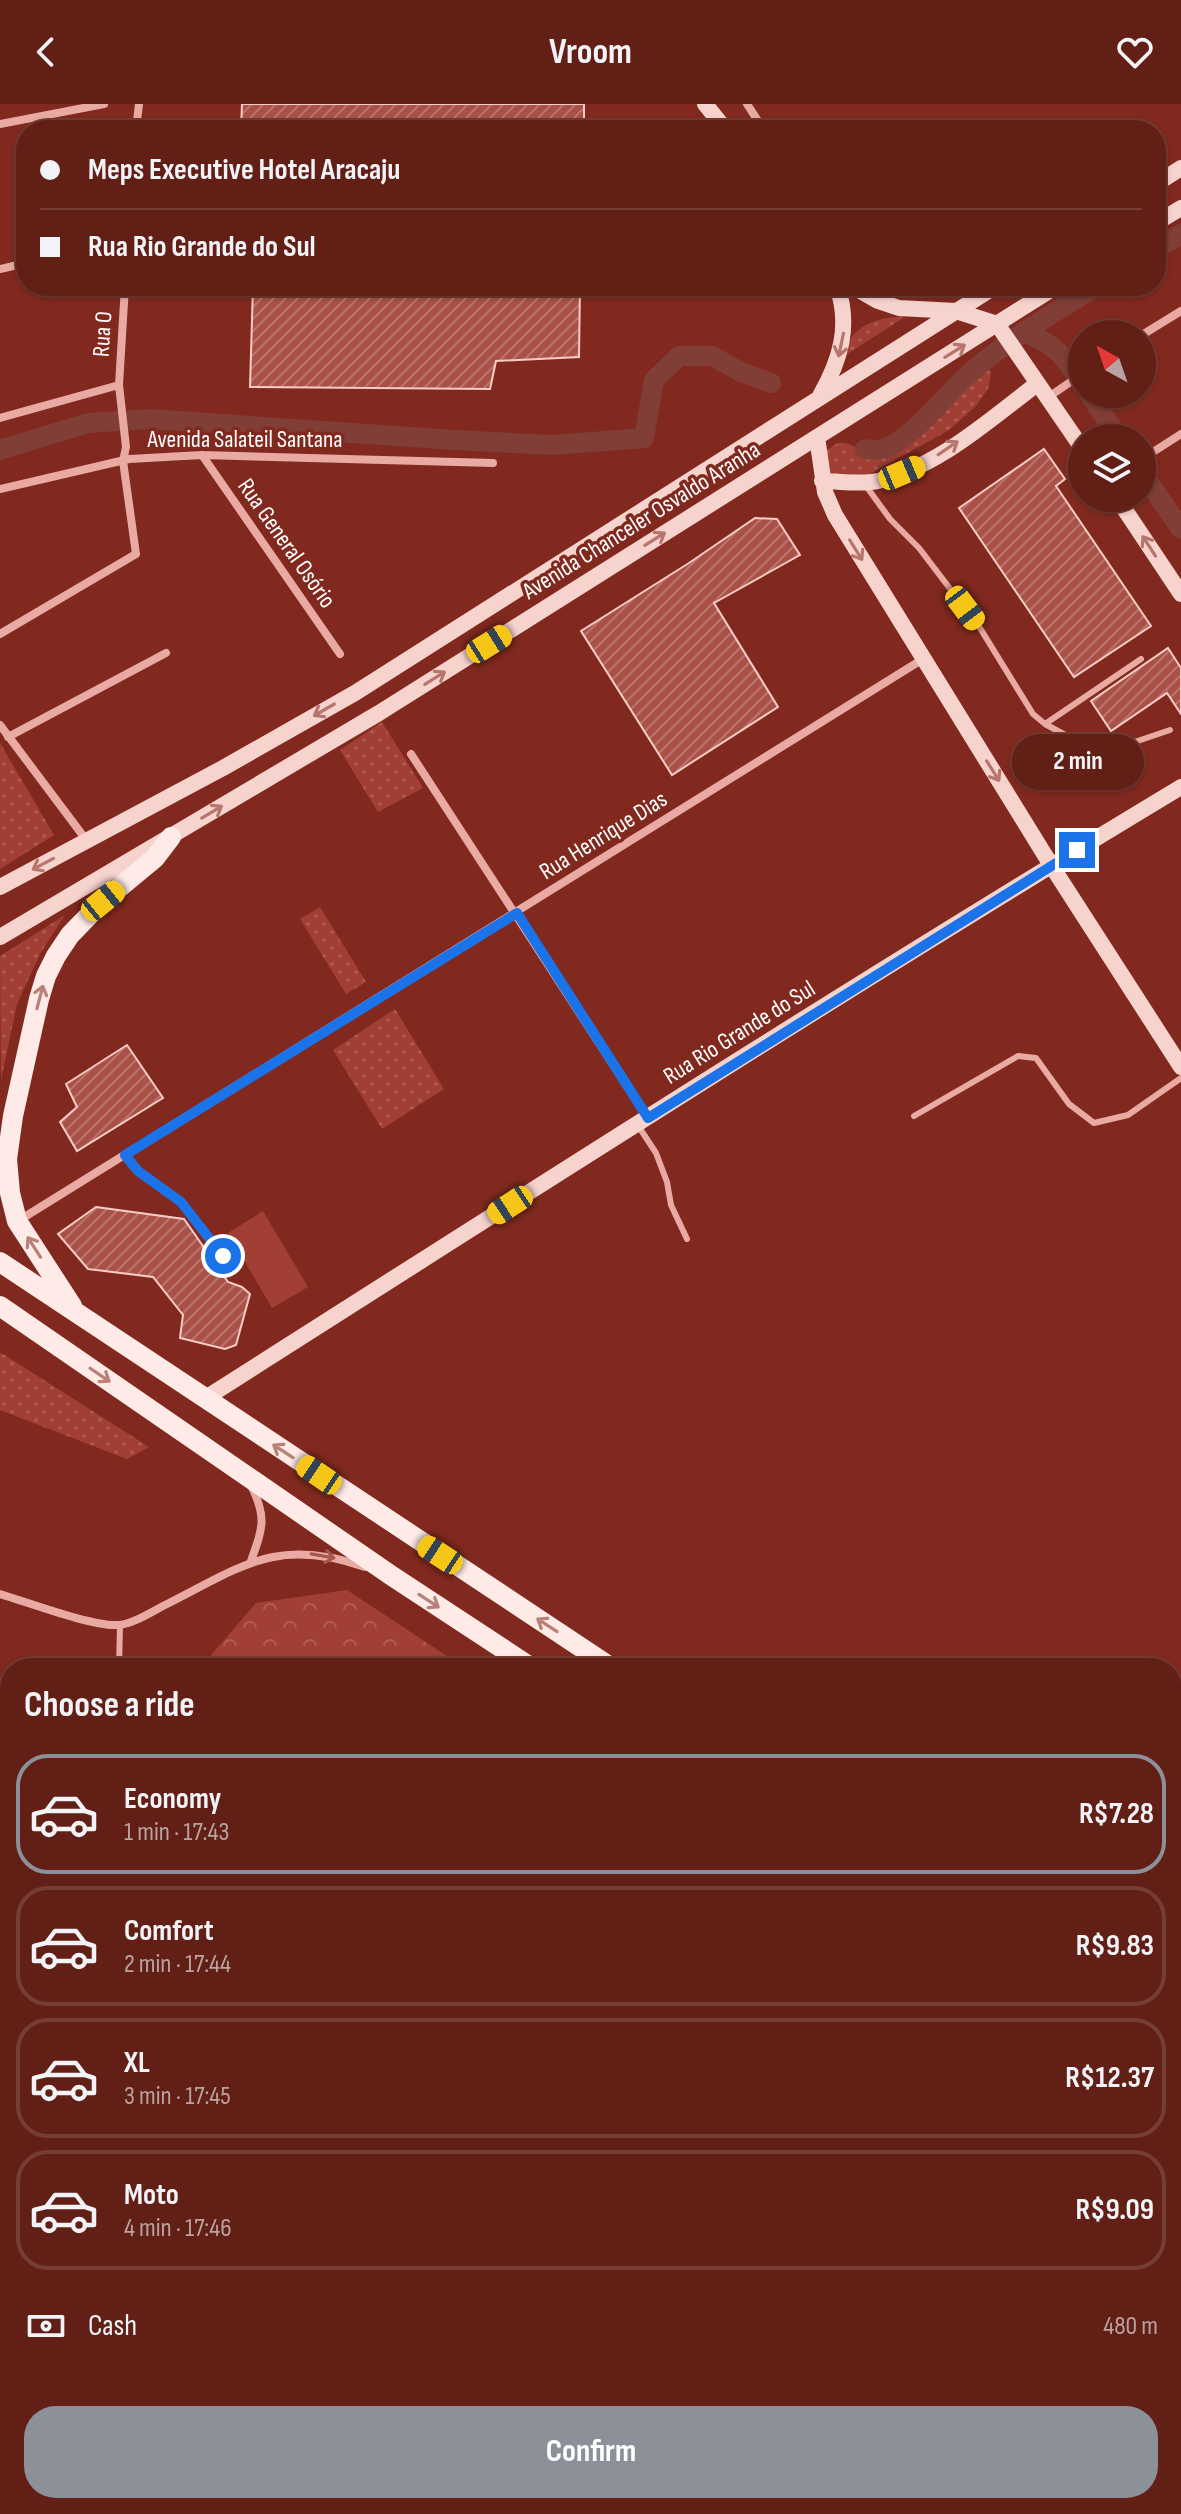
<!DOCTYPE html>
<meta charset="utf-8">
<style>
:root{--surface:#611f16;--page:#6a2c23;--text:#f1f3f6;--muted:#baa2a1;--line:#753d35;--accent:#8c9099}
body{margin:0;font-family:"Sofia Sans Condensed",sans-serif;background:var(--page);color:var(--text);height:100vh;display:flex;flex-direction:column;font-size:30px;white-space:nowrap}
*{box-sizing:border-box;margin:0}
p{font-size:26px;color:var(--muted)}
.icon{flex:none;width:44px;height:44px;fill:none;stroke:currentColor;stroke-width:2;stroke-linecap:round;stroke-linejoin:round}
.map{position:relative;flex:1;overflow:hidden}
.drawer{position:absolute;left:0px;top:1554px;width:1182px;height:856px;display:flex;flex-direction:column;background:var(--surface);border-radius:32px 32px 0 0;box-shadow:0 2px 6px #0004,0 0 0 2px var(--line)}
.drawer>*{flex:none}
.top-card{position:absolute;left:16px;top:16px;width:1150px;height:176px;border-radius:32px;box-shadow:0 2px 6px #0004,0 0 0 2px var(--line);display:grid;align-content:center;height:176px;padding:0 24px;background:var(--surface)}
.needle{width:52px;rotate:320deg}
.buttons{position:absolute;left:1068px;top:216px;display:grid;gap:16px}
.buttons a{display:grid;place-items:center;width:88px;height:88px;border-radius:50%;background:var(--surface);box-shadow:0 2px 6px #0004,0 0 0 2px var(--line);font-size:40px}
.end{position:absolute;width:36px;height:36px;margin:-18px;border:10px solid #1a73e8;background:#fff;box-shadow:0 0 0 4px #fff}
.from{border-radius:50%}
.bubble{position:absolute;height:56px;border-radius:28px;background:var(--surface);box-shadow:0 2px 6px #0004,0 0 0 2px var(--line);font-size:26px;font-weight:700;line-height:56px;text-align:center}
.car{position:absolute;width:24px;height:48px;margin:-24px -12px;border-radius:10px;box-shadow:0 0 6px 2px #0007;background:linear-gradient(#f5c518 24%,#345 0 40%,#f5c518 0 76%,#345 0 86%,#f5c518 0)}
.top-card b{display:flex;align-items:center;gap:28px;height:76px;font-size:30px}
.top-card b+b{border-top:2px solid var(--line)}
.top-card i{width:20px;height:20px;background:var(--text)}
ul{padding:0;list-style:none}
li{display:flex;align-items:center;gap:24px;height:120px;margin:0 16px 12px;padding:0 8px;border:4px solid var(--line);border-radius:32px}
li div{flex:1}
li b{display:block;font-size:30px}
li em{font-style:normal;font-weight:700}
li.selected{border-color:var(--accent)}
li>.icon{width:72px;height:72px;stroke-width:1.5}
h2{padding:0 24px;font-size:36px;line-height:96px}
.pay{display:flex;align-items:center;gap:20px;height:88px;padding:0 24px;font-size:30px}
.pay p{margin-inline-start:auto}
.primary-button{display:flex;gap:16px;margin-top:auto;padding:16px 24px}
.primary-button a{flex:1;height:92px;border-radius:32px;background:var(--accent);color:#fff;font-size:32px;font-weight:700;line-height:92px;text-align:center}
header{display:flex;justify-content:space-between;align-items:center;height:104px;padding:0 24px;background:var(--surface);font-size:36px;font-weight:700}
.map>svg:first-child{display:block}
.grass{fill:url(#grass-dots)}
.forest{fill:url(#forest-crowns)}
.green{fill:#a13f35}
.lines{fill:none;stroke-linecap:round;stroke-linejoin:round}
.canal{stroke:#803e36;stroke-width:20}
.building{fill:url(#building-hatch);stroke:#f7ccc7;stroke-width:2}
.lane{stroke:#e9aaa3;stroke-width:6}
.street{stroke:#e9aaa3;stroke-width:8}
.secondary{stroke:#f7d3ce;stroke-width:16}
.primary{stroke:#feeae6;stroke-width:20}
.oneway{stroke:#b6756d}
.oneway2{stroke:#b98078}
.oneway3{stroke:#a5564d}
.route{stroke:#1a73e8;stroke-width:10}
.labels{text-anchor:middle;stroke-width:7;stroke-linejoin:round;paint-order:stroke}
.street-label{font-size:24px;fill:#fff;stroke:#81291e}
</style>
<header><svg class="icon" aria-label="back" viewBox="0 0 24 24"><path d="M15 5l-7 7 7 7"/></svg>Vroom<svg class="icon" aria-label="heart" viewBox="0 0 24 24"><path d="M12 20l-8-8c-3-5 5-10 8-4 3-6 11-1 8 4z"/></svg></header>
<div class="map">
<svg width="1181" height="2410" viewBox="0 0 1181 2410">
<defs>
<pattern id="grass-dots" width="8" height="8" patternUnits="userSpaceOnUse" patternTransform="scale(2)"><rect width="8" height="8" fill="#a13f35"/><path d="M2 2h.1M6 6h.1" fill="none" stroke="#af5c53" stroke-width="1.8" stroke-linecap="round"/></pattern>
<pattern id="forest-crowns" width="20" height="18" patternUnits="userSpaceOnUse" patternTransform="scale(2)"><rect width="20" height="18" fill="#a13f35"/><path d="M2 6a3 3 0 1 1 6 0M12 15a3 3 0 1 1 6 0" fill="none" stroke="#af5c53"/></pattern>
<pattern id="building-hatch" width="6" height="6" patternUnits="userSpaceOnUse" patternTransform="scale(2)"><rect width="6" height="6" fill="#aa5147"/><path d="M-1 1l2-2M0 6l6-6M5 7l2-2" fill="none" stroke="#bb746c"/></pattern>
</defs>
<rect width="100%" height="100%" fill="#81291e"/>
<path class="grass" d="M906 212 843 253C851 220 876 214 906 212Z
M987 262 991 269 988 285 975 303 949 326 859 376 832 378 823 348C828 346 834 340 839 339 852 336 868 356 887 352 912 346 960 288 979 268Z
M382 618 423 684 378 708 340 646Z
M0 639 54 731 0 765Z
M320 803 366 878 346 890 300 815Z
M65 811 40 850 17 900 1 976 0 852Z
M395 905 444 985 382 1025 333 946Z
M0 1249 3 1250 149 1343 127 1355 0 1306Z"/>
<path class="forest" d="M347 1486 465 1564H200L256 1499Z"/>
<path class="green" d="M263 1107 308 1183 272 1204 228 1129Z
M420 2400H693L686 2410H428Z"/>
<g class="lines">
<path class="canal" d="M1156 145 1181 130
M1023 228C1056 240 1063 251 1082 280
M1089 290 1119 334
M865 345C876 347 884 346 894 340 924 321 944 292 970 269 1009 235 1053 209 1097 182
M0 346 88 319 150 315 455 336 553 341 644 334 654 276 679 252H712L741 268 771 279
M1142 369 1181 425"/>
</g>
<path class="building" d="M242 0H584V26H241Z
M253 182H580L579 253 496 257 490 285 250 283Z
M1044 345 1065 375 1056 382 1151 522 1074 573 959 404Z
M755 414 777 415 800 451 714 499 778 603 672 671 581 527 689 459Z
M1168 544 1181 564V610L1167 589 1111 627 1091 597Z
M127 941 163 994 77 1047 60 1018 77 1003 66 980Z
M96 1103 184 1115 228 1178 242 1183 250 1190 236 1241 225 1245 180 1234 183 1211 153 1173 88 1165 58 1130Z"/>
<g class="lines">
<path class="lane" d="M866 382 890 415 919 444 980 524 1033 610 1045 620 1141 555
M1045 620 1084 641 1105 648 1170 626
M914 1012 1018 952 1036 954 1069 1000 1094 1019 1128 1011 1181 974
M637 1020 656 1049 667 1078 671 1101 687 1135
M125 1051 138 1067 181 1098 223 1152
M119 1564 120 1521
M1172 1739 1181 1733
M1172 1757 1181 1737
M1172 1856 1181 1859
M0 1919H10
M0 2018H10
M1172 2065 1181 2067
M9 2087 10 2088
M1172 2148 1181 2149
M916 2400 924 2410
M959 2400 961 2410
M197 2410 200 2400
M742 2410 747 2400"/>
<path class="street" d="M747 0 764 26
M0 20 104 0
M136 26 139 0
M0 165 26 159
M1142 231 1181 207
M1047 294 1082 270
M0 314 119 281
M202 351 340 550
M1142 355 1181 330
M0 385 129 355 202 351 493 359
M0 530 136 450 123 357 126 343 119 281 125 182
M0 621 87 737
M8 633 166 549
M411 650 647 1013
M18 1117 923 555
M251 1457C263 1423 267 1414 251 1381
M0 1490C27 1498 93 1523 118 1521 134 1520 154 1506 169 1499 244 1461 278 1433 365 1463
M0 2130 10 2141
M0 2181 10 2190"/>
<path class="secondary" d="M705 0 726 26
M1156 80 1181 64
M1156 119 1181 104
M852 182 878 197 899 204 956 207 997 220 1082 344
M820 292C840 257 851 222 837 182
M817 333 825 388 835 411 1051 761 1181 963
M822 377C841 377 860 381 878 377 938 363 989 316 1037 280
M1117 394 1181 490
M0 783 223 664 355 589 996 182
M0 833 379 609 1057 182
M204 1295C528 1089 852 881 1181 683
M1172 1970 1181 1971
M420 2400 428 2410
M686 2410 693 2400"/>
<path class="primary" d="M0 1158 612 1564
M0 1202 392 1472 532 1564
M72 1202 17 1117 10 1089 7 1055 13 1012 39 895 46 872 56 852 70 831 103 797 155 754 171 733
M1172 1889 1181 1893
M1172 1948 1181 1952"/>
</g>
<defs><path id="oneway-shaft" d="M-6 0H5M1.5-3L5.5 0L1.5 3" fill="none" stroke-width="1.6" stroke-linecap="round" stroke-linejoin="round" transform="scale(2)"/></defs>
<g class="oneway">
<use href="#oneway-shaft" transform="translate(841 241) rotate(102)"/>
<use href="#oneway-shaft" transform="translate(955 247) rotate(-32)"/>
<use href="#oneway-shaft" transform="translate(948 344) rotate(-34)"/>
<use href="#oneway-shaft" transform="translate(655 435) rotate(-32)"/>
<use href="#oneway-shaft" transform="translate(1149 442) rotate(-123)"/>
<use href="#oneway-shaft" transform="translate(856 446) rotate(58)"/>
<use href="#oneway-shaft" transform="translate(435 574) rotate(-32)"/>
<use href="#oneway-shaft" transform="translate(324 606) rotate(150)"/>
<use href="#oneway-shaft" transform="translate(993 667) rotate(58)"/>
<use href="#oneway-shaft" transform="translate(212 708) rotate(-31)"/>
<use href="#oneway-shaft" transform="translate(43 760) rotate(152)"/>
</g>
<g class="oneway2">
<use href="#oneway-shaft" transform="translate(40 893) rotate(-75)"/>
<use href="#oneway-shaft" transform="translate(34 1143) rotate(-123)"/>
<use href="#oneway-shaft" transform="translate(100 1271) rotate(34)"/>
<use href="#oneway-shaft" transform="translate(283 1347) rotate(-147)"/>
<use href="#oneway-shaft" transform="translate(429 1497) rotate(33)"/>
<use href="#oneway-shaft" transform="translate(547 1521) rotate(-147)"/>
</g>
<use class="oneway3" href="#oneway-shaft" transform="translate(323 1452) rotate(10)"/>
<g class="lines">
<path class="route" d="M223 1152 181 1098 138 1067 125 1051 517 809 648 1014 1077 746"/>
</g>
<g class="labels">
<g class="street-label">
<text transform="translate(102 230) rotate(-86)" y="8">Rua O</text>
<text x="245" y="343">Avenida Salateil Santana</text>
<text transform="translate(641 416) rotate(-32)" y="8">Avenida Chanceler Osvaldo Aranha</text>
<text transform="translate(287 439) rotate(55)" y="8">Rua General Osório</text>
<text transform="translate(603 731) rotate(-32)" y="8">Rua Henrique Dias</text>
<text transform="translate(739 928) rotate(-32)" y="8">Rua Rio Grande do Sul</text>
</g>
</g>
</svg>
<div class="buttons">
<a><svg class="needle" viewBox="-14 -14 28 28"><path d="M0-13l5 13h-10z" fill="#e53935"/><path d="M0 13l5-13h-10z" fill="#baa2a1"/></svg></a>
<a><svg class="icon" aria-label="layers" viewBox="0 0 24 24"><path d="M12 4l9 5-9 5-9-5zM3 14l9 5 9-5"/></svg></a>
</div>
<i class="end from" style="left:223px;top:1152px"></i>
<i class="end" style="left:1077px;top:746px"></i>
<div class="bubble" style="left:1012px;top:630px;width:132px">2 min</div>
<i class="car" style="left:902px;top:369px;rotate:67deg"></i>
<i class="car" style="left:965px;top:504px;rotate:143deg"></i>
<i class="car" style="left:489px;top:540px;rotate:58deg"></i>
<i class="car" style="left:103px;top:797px;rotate:51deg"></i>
<i class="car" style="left:510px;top:1101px;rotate:237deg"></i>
<i class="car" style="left:319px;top:1371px;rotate:304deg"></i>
<i class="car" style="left:440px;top:1451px;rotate:303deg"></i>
<div class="top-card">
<b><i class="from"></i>Meps Executive Hotel Aracaju</b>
<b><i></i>Rua Rio Grande do Sul</b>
</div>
<section class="drawer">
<h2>Choose a ride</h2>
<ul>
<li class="selected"><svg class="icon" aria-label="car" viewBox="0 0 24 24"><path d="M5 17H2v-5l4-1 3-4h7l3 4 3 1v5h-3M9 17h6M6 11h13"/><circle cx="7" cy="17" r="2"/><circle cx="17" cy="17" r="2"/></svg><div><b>Economy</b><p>1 min · 17:43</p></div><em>R$7.28</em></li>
<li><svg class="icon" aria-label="car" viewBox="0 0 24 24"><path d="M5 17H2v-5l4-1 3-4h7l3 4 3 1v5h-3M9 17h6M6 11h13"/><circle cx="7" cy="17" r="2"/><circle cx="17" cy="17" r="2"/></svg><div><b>Comfort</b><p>2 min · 17:44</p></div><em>R$9.83</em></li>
<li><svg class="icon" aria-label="car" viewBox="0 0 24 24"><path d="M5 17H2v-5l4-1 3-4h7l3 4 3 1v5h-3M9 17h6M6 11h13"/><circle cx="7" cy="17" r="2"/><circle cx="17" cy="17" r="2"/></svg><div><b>XL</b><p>3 min · 17:45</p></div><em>R$12.37</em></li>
<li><svg class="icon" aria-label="car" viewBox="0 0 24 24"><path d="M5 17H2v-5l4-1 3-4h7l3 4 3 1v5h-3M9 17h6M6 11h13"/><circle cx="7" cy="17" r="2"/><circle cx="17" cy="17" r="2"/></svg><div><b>Moto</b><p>4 min · 17:46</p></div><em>R$9.09</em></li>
</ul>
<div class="pay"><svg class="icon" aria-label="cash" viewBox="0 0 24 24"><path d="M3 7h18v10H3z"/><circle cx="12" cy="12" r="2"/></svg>Cash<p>480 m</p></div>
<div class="primary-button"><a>Confirm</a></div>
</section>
</div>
